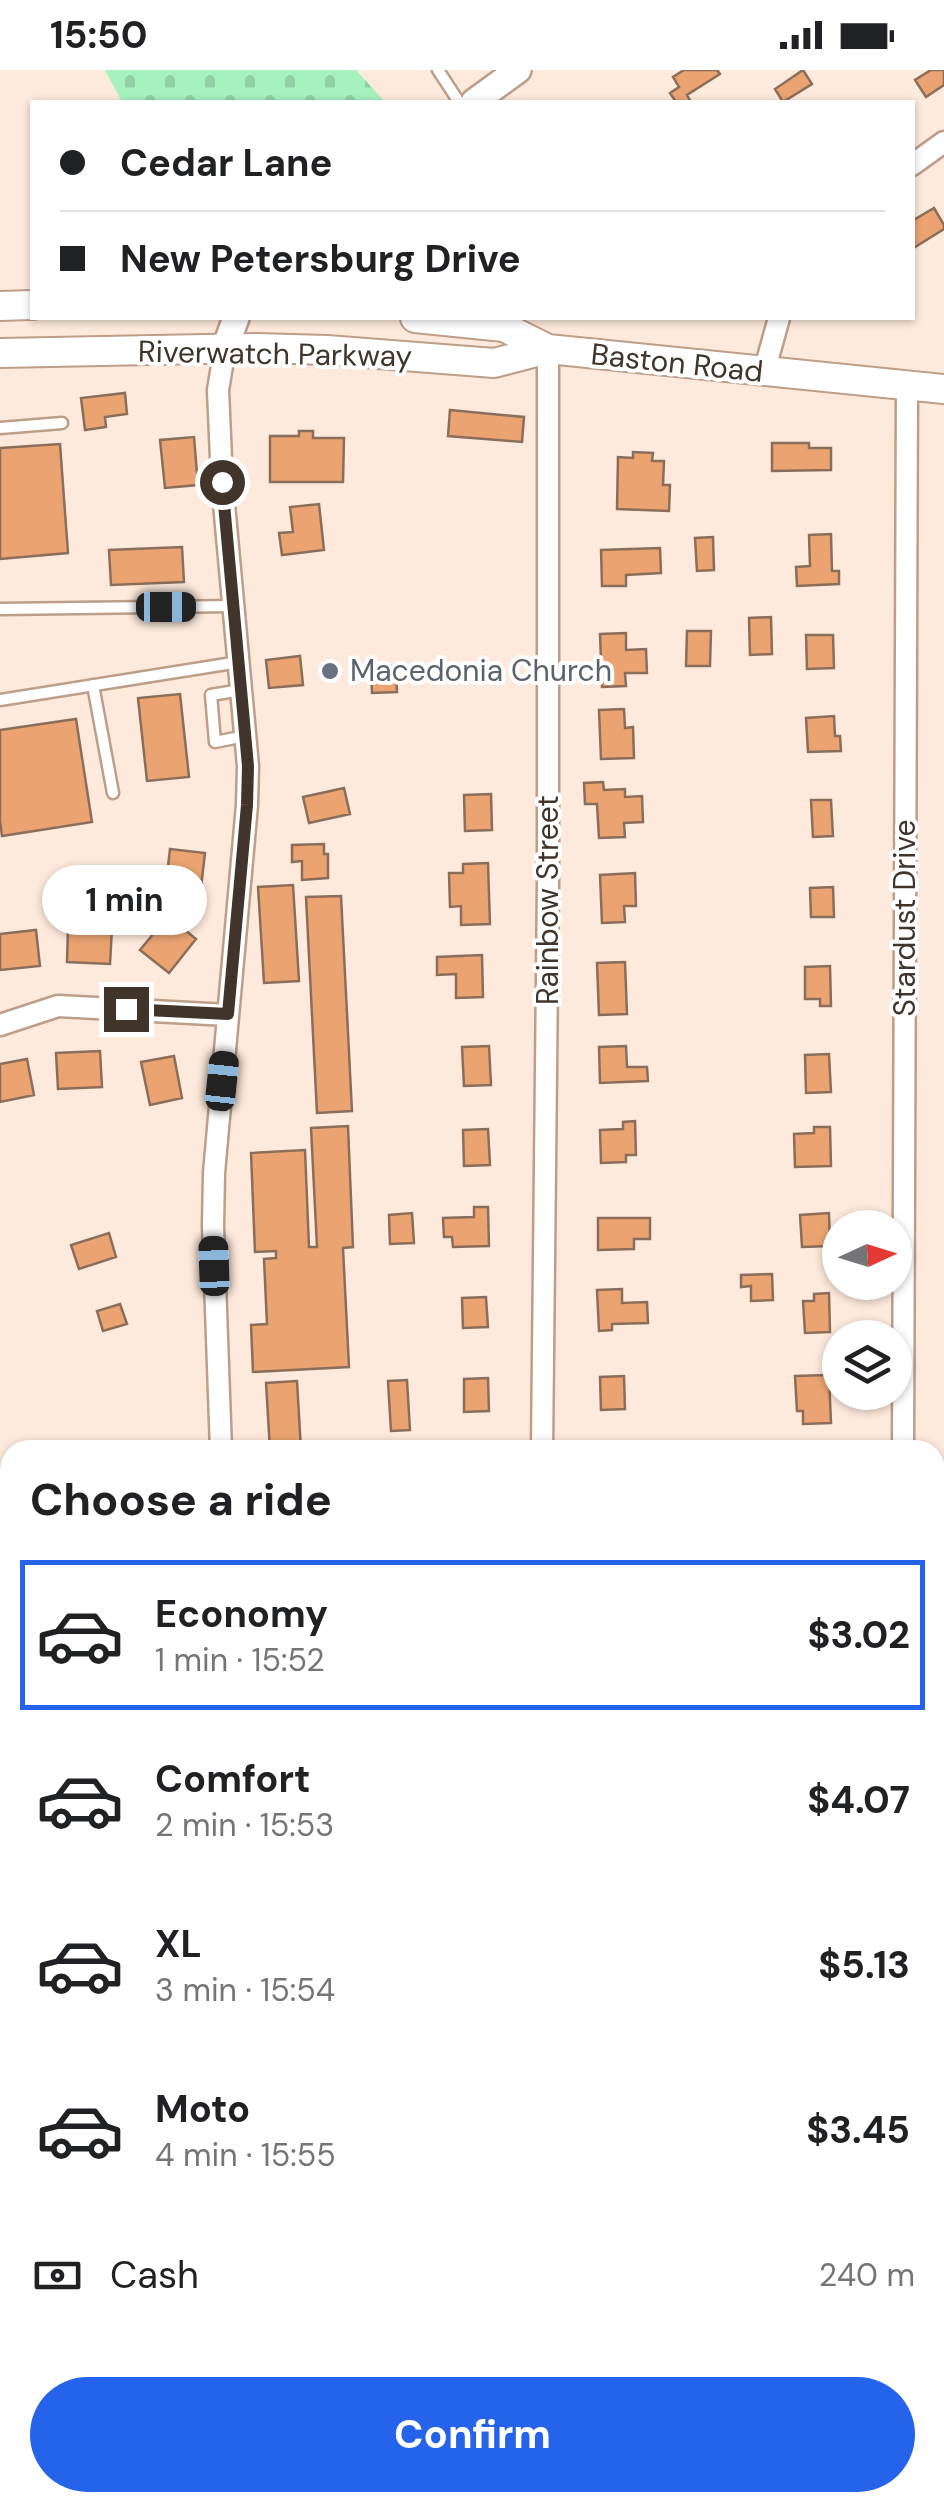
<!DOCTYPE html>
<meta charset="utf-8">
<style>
:root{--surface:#fff;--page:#f2f2f2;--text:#202124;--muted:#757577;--line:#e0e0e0;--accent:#2563eb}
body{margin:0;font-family:"DM Sans",sans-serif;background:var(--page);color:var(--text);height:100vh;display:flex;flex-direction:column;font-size:38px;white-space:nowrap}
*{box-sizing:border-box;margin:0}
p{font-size:32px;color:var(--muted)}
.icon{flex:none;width:55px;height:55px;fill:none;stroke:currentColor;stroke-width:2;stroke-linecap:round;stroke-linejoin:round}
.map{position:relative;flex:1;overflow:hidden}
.drawer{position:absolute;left:0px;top:1370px;width:945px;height:1072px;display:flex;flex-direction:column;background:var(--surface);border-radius:30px 30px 0 0;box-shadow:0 2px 8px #0004}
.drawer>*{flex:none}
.hud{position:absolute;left:30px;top:30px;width:885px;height:220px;border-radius:0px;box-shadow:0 2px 8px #0004;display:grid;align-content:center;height:220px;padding:0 30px;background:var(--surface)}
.needle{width:65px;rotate:86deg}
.tools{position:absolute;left:822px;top:1140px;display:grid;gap:20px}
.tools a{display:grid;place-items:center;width:90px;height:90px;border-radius:50%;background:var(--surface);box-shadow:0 2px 8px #0004;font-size:50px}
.end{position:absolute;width:45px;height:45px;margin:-22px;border:12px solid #41342b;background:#fff;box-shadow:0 0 0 5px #fff}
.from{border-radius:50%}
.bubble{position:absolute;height:70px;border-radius:35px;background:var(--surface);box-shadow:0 2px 8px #0004;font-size:32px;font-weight:700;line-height:70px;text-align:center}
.car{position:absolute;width:30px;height:60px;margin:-30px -15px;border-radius:12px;box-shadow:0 0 8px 2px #0007;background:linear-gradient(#222 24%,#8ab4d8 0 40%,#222 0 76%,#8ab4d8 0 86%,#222 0)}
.hud b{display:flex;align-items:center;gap:35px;height:95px;font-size:38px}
.hud b+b{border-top:2px solid var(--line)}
.hud i{width:25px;height:25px;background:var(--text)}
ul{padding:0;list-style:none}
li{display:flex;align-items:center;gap:30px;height:150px;margin:0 20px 15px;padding:0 10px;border:5px solid transparent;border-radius:0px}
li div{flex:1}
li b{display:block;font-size:38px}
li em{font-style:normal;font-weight:700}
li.current{border-color:var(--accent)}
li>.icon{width:90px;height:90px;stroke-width:1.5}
h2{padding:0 30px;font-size:45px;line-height:120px}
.pay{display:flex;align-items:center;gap:25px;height:110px;padding:0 30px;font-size:38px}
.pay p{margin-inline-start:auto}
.cta{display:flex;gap:20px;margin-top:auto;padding:20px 30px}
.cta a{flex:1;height:115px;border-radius:60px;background:var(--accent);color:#fff;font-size:40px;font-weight:700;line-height:115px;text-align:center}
.status{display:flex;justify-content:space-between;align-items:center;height:70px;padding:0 50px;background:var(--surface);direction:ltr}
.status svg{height:28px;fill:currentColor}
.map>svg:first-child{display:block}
.cemetery{fill:url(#cemetery-stones)}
.water{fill:url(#water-ripples);stroke:#427c9a;stroke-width:2.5}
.building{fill:#eba471;stroke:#8b6e5a;stroke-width:2.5}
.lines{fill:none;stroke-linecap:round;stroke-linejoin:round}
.service-casing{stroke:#bd9e88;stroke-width:15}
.minor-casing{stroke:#bd9e88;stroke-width:25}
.tertiary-casing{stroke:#bd9e88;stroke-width:30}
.secondary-casing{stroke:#bd9e88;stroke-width:32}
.service{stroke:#fff;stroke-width:10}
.minor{stroke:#fff;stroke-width:20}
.tertiary{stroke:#fff;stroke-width:25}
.secondary{stroke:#fff;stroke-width:28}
.route{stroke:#41342b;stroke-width:12}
.worship-dot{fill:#6b7280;stroke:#fff;stroke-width:4}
.labels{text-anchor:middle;stroke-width:8;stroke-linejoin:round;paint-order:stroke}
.street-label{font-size:30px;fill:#41342b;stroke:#fff}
.worship-label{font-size:30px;fill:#5b616d;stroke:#fff;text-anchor:start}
</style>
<div class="status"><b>15:50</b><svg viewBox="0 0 49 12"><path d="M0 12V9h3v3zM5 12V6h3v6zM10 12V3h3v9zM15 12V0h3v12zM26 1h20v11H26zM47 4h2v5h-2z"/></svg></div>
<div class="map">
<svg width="944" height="2441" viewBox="0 0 944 2441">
<defs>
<pattern id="cemetery-stones" width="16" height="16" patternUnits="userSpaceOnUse" patternTransform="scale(2.5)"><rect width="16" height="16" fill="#a6f2bf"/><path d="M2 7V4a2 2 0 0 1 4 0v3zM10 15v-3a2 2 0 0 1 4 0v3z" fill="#90d0a4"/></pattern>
<pattern id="water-ripples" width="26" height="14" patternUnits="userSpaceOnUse" patternTransform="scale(2.5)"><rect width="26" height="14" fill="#439bc9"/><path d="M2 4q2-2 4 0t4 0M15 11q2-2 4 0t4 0" fill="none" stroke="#3a7fa3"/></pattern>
</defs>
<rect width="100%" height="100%" fill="#feeadc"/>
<path class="cemetery" d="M105 0H356L385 32H122Z"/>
<path class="water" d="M944 2264V2399L935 2390V2266Z"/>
<path class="building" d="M684 0H717L720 4 687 25 691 32H676L670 23 679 17 673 7Z
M803 0 812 14 783 32 775 19Z
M931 0H944V15L926 27 915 10Z
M934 138 944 155V159L912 179V151Z
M125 323 127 344 105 347 106 357 85 360 81 328Z
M450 340 524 347 522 372 448 366Z
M299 361H313V368H344L343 412H270V366H299Z
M194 367 198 415 165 418 160 370Z
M772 373H809V378H831V400L772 401Z
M60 374 68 483 0 489V378Z
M633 382 653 383 652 391H664L663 415H670L669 441 617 439 618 387 633 388Z
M319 434 324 480 282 485 279 463 293 462 290 437Z
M831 464 832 501H839V514L797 516 796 497 810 496 809 465Z
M713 467 714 500 697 501 695 468Z
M182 477 184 512 111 515 109 480Z
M660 478 661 503 626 505V516H602L601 480Z
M771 547 772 584 750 585 749 548Z
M687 561H711L710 596H686Z
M626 563V580L646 579 647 603H625L626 616 602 617 600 564Z
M806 565H833L834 598 807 599Z
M300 586 303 615 269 618 266 590Z
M396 595 397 622 372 623 371 596Z
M180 624 189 707 147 711 138 628Z
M624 639 625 658 633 657 634 688 601 689 599 640Z
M834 646 835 666H840L841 681 808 682 806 648Z
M76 649 92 752 2 766 0 751V660Z
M603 712 604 720 625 719V727L642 726 643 752 624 753 625 767 599 768 597 734H585L584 713Z
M344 718 350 744 309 753 303 727Z
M491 724 492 760 465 761 464 725Z
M811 730H831L833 766 813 767Z
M324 774V784H328V808L302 810V791L292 792V775Z
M170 779 205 783 200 826 165 822Z
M488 793 490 854 461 855V836L450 837 449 803H463V794Z
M635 803 636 836H624L625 852 602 853 600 805Z
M293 815 299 911 264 913 258 817Z
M833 817 834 847H811L810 818Z
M341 826 352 1041 317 1043 306 827Z
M168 846 196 869 169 903 140 880Z
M68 856 112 858 110 894 67 892Z
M36 860 40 896 0 900V864Z
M482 885 483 927 456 928V904L437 905V887Z
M625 892 627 944 599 945 597 893Z
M830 896 831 936H820V929H805V897Z
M489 976 491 1015 464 1016 462 977Z
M626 976 627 997H647L648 1011 600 1013 599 977Z
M100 981 102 1017 58 1019 56 983Z
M829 984 831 1022 806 1023 805 985Z
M174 986 182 1028 150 1035 141 992Z
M27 989 34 1025 0 1032V994Z
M635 1051 636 1085H626V1092L601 1093 600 1060 623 1059V1052Z
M348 1056 353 1177 343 1178 349 1297 253 1302 251 1255 267 1254 264 1189 276 1188V1181L255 1182 251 1083 305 1080 309 1177H317L311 1058Z
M814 1057H830L831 1096 795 1097 794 1064 814 1063Z
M488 1059 490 1095 464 1096 463 1060Z
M474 1137H488L489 1176 453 1177 452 1167H444L443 1148 474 1147Z
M412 1143 414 1173 390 1174 389 1145Z
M829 1143 830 1176 802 1177 800 1145Z
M598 1148H650V1169H634V1179L598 1180Z
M109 1163 116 1187 79 1199 71 1175Z
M772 1204 773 1230 751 1231V1216L741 1217V1205Z
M622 1219V1233L647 1232 648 1253 612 1254V1260L599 1261 597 1220Z
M829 1223 830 1262 805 1263 803 1231H814V1224Z
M486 1227 488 1257 463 1258 462 1228Z
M120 1234 127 1254 103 1261 97 1241Z
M829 1305 831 1353 803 1354V1341H797L795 1306Z
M624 1306 625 1339 601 1340 600 1307Z
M488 1308 489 1341 464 1342V1309Z
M407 1310 410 1360 391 1361 388 1311Z
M297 1311 301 1380H270L266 1313Z
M944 1894V1957L935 1954V1909L937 1910Z
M494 2432H514L509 2441 491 2439Z"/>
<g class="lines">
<defs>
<path id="service" d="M438 0 459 32
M0 358 62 353
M0 539 234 536
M93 615 113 723
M241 620 211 625 215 672 245 666
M0 630 239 592
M0 1558 10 1560
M935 2055 944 2058
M850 2432 874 2441"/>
<path id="minor" d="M912 95 944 72
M764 302 779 248
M0 955 58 936 228 945
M221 1380 213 1156 214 1103 247 735 248 696 222 412 218 320 225 278
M542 1380 548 811V279
M903 1380 907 316
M402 2432 416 2441
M551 2441 556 2432"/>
<path id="tertiary" d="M474 32 518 0
M225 278 236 248"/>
<path id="secondary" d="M0 236 32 235
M415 248 504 257 548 279 944 319
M0 283 257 278 327 280 494 293 548 279"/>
</defs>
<use href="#service" class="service-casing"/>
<use href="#minor" class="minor-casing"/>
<use href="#tertiary" class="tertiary-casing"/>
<use href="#secondary" class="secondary-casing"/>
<use href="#service" class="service"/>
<use href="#minor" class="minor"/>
<use href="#tertiary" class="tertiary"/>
<use href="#secondary" class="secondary"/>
</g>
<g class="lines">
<path class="route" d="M126 939 228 944 247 735 248 696 222 412"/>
</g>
<circle class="worship-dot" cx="330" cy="601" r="10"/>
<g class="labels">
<g class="street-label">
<text transform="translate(275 284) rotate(1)" y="10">Riverwatch Parkway</text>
<text transform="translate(677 293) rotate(6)" y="10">Baston Road</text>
<text transform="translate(548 830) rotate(-90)" y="10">Rainbow Street</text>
<text transform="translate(905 848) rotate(-90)" y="10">Stardust Drive</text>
</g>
<g class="worship-label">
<text x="350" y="611">Macedonia Church</text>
</g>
</g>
</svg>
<div class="tools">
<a><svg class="needle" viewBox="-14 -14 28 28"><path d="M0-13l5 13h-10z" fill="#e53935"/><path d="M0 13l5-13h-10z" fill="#757577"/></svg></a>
<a><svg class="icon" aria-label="layers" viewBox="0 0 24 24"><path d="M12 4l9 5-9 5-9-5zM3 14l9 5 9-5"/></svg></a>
</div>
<i class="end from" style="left:222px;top:412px"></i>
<i class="end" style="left:126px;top:939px"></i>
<div class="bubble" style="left:42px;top:795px;width:165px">1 min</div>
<i class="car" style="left:166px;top:537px;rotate:90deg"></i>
<i class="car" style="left:222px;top:1011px;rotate:6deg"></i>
<i class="car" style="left:214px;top:1196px;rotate:358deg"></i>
<div class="hud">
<b><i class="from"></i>Cedar Lane</b>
<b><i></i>New Petersburg Drive</b>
</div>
<section class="drawer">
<h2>Choose a ride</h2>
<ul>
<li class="current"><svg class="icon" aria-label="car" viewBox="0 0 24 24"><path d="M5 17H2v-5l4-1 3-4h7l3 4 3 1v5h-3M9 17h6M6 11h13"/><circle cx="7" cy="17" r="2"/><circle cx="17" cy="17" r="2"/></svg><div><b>Economy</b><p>1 min · 15:52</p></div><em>$3.02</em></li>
<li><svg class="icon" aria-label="car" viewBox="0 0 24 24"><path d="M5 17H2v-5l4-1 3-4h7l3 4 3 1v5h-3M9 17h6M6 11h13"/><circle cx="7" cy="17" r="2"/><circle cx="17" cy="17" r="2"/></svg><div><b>Comfort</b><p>2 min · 15:53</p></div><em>$4.07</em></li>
<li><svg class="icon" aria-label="car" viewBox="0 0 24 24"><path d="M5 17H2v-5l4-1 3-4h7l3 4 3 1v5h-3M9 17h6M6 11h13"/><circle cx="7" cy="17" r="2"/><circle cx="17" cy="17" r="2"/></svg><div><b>XL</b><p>3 min · 15:54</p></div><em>$5.13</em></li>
<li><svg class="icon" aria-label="car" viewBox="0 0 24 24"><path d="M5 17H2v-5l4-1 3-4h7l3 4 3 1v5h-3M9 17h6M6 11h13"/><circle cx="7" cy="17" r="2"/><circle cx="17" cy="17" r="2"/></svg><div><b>Moto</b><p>4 min · 15:55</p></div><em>$3.45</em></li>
</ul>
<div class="pay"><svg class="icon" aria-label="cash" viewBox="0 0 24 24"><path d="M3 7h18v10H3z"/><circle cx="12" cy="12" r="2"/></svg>Cash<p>240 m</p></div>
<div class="cta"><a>Confirm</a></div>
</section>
</div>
